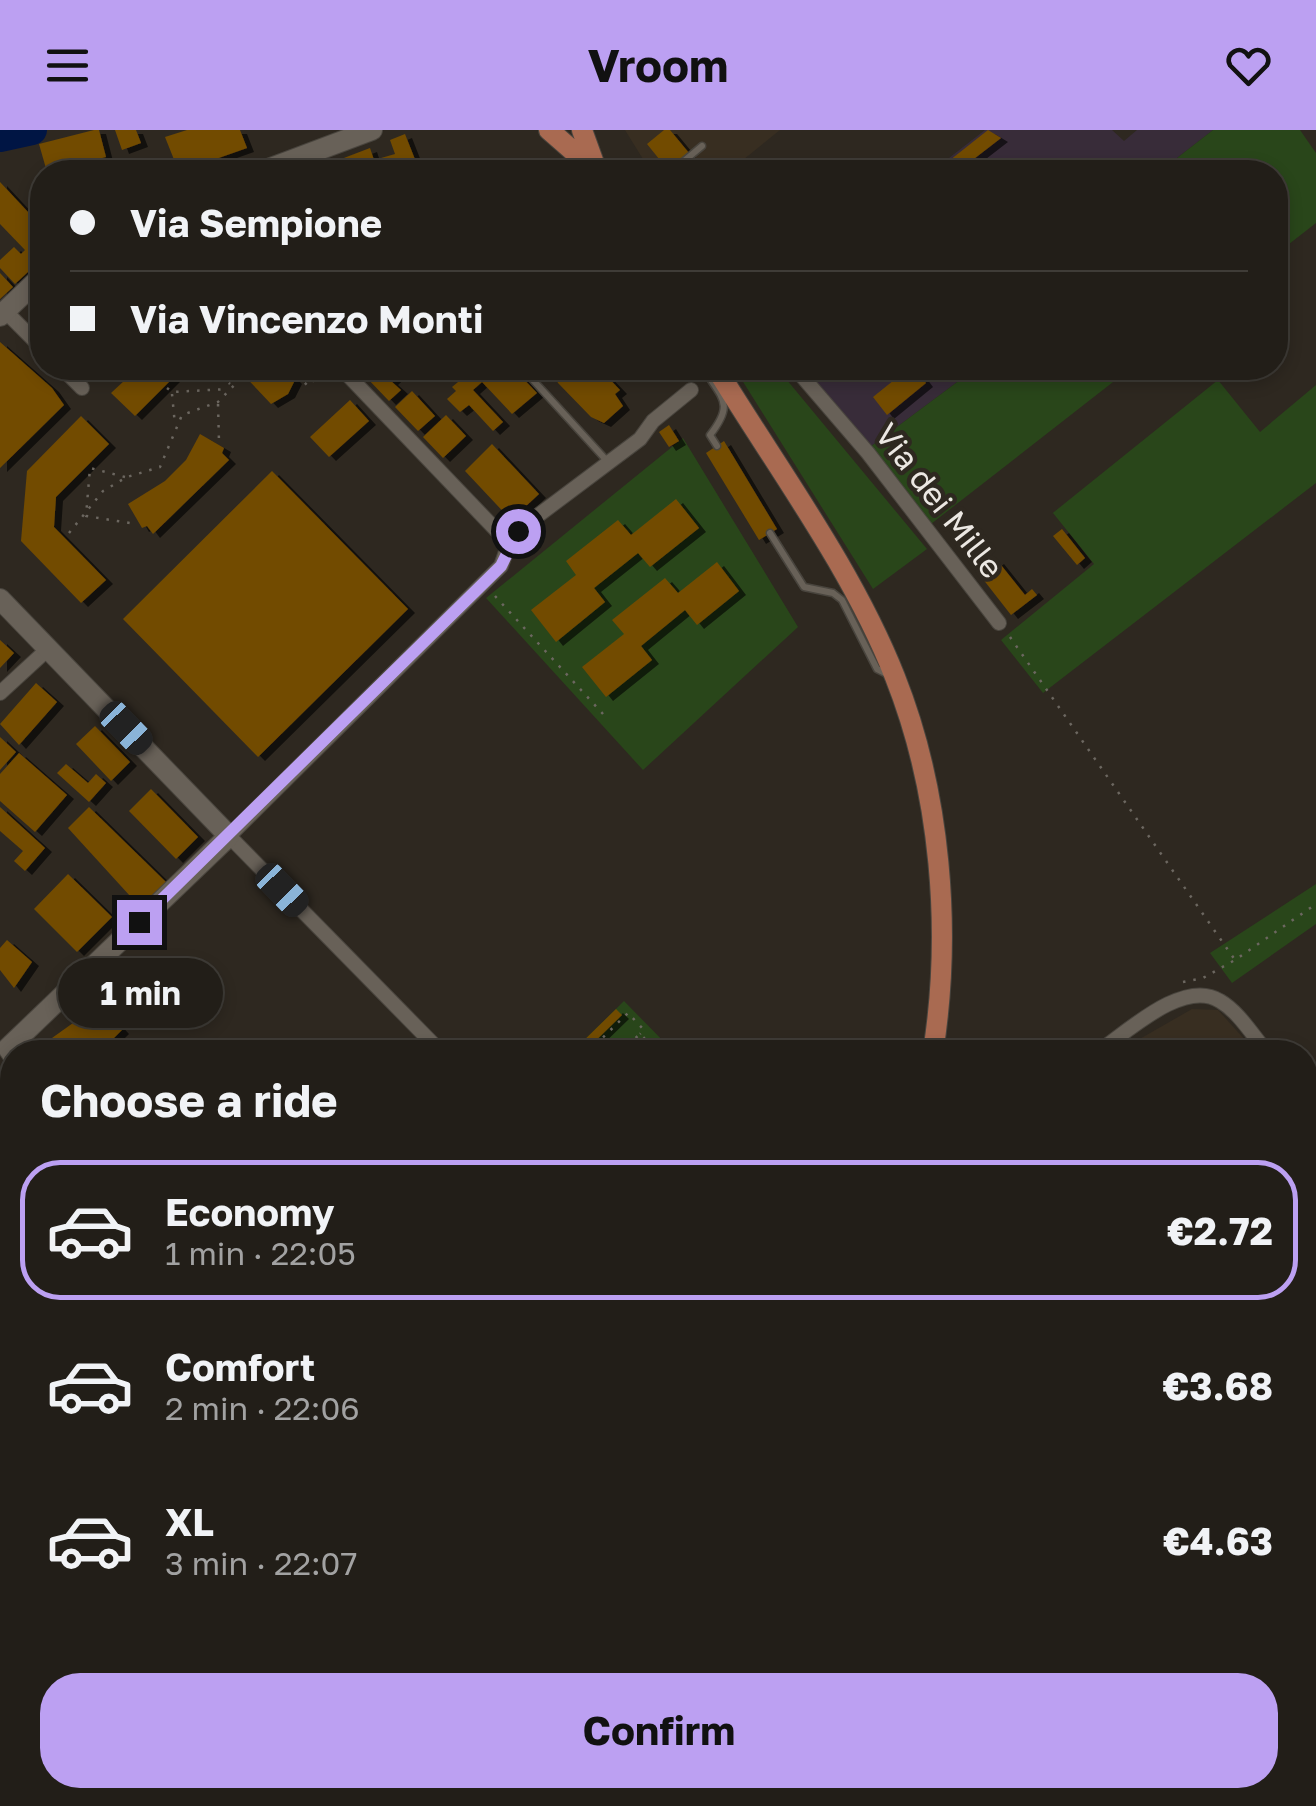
<!DOCTYPE html>
<meta charset="utf-8">
<style>
:root{--surface:#221e18;--page:#2e2b25;--text:#f1f3f6;--muted:#a2a2a2;--line:#3f3c37;--accent:#bca0f2}
body{margin:0;font-family:"Golos Text",sans-serif;background:var(--page);color:var(--text);height:100vh;display:flex;flex-direction:column;font-size:38px;white-space:nowrap}
*{box-sizing:border-box;margin:0}
p{font-size:32px;color:var(--muted)}
.icon{flex:none;width:55px;height:55px;fill:none;stroke:currentColor;stroke-width:2;stroke-linecap:round;stroke-linejoin:round}
.map{position:relative;flex:1;overflow:hidden}
.details{position:absolute;left:0px;top:910px;width:1318px;height:768px;display:flex;flex-direction:column;background:var(--surface);border-radius:40px 40px 0 0;box-shadow:0 5px 15px #0003,0 0 0 2px var(--line)}
.details>*{flex:none}
.banner{position:absolute;left:30px;top:30px;width:1258px;height:220px;border-radius:40px;box-shadow:0 5px 15px #0003,0 0 0 2px var(--line);display:grid;align-content:center;height:220px;padding:0 40px;background:var(--surface)}
.end{position:absolute;width:45px;height:45px;margin:-22px;border:12px solid #bca0f2;background:#111;box-shadow:0 0 0 5px #111}
.from{border-radius:50%}
.bubble{position:absolute;height:70px;border-radius:35px;background:var(--surface);box-shadow:0 5px 15px #0003,0 0 0 2px var(--line);font-size:32px;font-weight:700;line-height:70px;text-align:center}
.car{position:absolute;width:30px;height:60px;margin:-30px -15px;border-radius:12px;box-shadow:0 0 8px 2px #0007;background:linear-gradient(#222 24%,#8ab4d8 0 40%,#222 0 76%,#8ab4d8 0 86%,#222 0)}
.banner b{display:flex;align-items:center;gap:35px;height:95px;font-size:38px}
.banner b+b{border-top:2px solid var(--line)}
.banner i{width:25px;height:25px;background:var(--text)}
ul{padding:0;list-style:none}
li{display:flex;align-items:center;gap:30px;height:140px;margin:0 20px 15px;padding:0 20px;border:5px solid transparent;border-radius:40px}
li div{flex:1}
li b{display:block;font-size:38px}
li em{font-style:normal;font-weight:700}
li.current{border-color:var(--accent)}
li>.icon{width:90px;height:90px;stroke-width:1.5}
h2{padding:0 40px;font-size:45px;line-height:120px}
.cta{display:flex;gap:20px;margin-top:auto;padding:20px 40px}
.cta a{flex:1;height:115px;border-radius:40px;background:var(--accent);color:#111;font-size:40px;font-weight:700;line-height:115px;text-align:center}
header{display:flex;justify-content:space-between;align-items:center;height:130px;padding:0 40px;background:var(--accent);color:#111;font-size:45px;font-weight:700}
.map>svg:first-child{display:block}
.built{fill:#382e21}
.industrial{fill:#382c39}
.green{fill:#29461a}
.lines{fill:none;stroke-linecap:round;stroke-linejoin:round}
.river{stroke:#001544;stroke-width:30}
.building{fill:#724b01;filter:url(#shadow)}
.lane-casing{stroke:#49453e;stroke-width:9}
.street-casing{stroke:#49453e;stroke-width:16}
.secondary-casing{stroke:#49453e;stroke-width:22}
.primary-casing{stroke:#49453e;stroke-width:22}
.path{stroke:#6c6760;stroke-width:2.5;stroke-dasharray:2.5 8;stroke-linecap:butt}
.lane{stroke:#686158;stroke-width:6}
.street{stroke:#686158;stroke-width:14}
.secondary{stroke:#686158;stroke-width:20}
.primary{stroke:#a96a51;stroke-width:20}
.route{stroke:#bca0f2;stroke-width:12}
.labels{text-anchor:middle;stroke-width:9;stroke-linejoin:round;paint-order:stroke}
.street-label{font-size:32px;fill:#ece8e3;stroke:#2e2820}
</style>
<header><svg class="icon" aria-label="menu" viewBox="0 0 24 24"><path d="M4 6h16M4 12h16M4 18h16"/></svg>Vroom<svg class="icon" aria-label="heart" viewBox="0 0 24 24"><path d="M12 20l-8-8c-3-5 5-10 8-4 3-6 11-1 8 4z"/></svg></header>
<div class="map">
<svg width="1316" height="1676" viewBox="0 0 1316 1676">
<defs>
<filter id="shadow"><feDropShadow dx="7" dy="4" stdDeviation="0" flood-color="#0009"/></filter>
</defs>
<rect width="100%" height="100%" fill="#2e2820"/>
<path class="built" d="M625 0H780L728 42H651Z
M1192 879 1218 880 1256 922H1117Z
M1305 977 1316 989V1170L1305 1180Z"/>
<path class="industrial" d="M985 0H1112L1124 11 1137 0H1213L1159 42H931Z
M805 238H976L870 317Z
M1316 1217V1676H1131L1122 1665H1305V1227Z"/>
<path class="green" d="M1213 0H1300L1316 23V93L1275 125V42H1159Z
M777 238 927 419 873 459 735 239Z
M976 238H1131L931 394 870 317Z
M1218 250 1260 302 1316 255V353L1043 563 1001 510 1094 434 1053 383 1049 386Z
M683 308 798 497 643 640 486 468Z
M1316 754V794L1232 853 1210 823Z
M624 871 674 922H572Z"/>
<g class="lines">
<path class="river" d="M0 7 32 0"/>
</g>
<path class="building" d="M94 0H99L106 27 47 42 39 14Z
M115 0H136L141 13 122 20Z
M187 0H240L247 18 179 42 165 7Z
M664 0H670L689 23 668 40 647 14Z
M988 0 1001 8 957 42H935Z
M405 4 416 32 406 42H340L336 31 370 18 374 30 395 24 390 10Z
M0 52 42 97 31 112 42 103V129L15 154 0 138V130L14 117 21 124 25 120 0 94Z
M0 143 13 157 0 169Z
M0 212 52 258 64 275 0 338Z
M138 238H183L135 286 111 263Z
M237 238H283L295 250 288 264 271 274Z
M377 238H405L391 251 401 260 389 271 366 247Z
M475 238H513L537 263 512 284 482 252 473 260 503 292 493 301 469 275 460 282 447 269 456 261 452 257Z
M562 238H599L620 260 615 264 623 276 604 293 591 287 558 253 554 245Z
M909 238H930L920 245 926 253 887 285 873 267Z
M412 261 435 286 418 301 395 277Z
M350 270 369 291 329 327 310 307Z
M446 285 466 306 443 328 423 307Z
M81 286 109 314 56 367 54 397 106 450 81 473 21 411 27 341Z
M669 295 679 311 669 317 659 302Z
M200 304 224 318 222 323 229 330 153 404 147 396 142 398 128 374 165 351 186 330Z
M724 311 777 399 759 410 706 323Z
M492 314 539 364 511 390 465 341Z
M272 341 408 479 258 627 123 489Z
M676 369 699 398 650 437 638 423 594 458 605 472 556 512 531 480 576 445 566 431 618 390 631 405Z
M1062 399 1085 428 1077 435 1053 406Z
M997 430 1025 465 1032 459 1037 465 1011 485 979 444Z
M717 432 739 461 697 495 685 480 641 516 652 530 606 567 582 537 624 504 612 490 665 448 678 463Z
M0 510 14 523 0 538Z
M36 553 57 572 19 615 0 594Z
M95 596 130 632 111 651 76 614Z
M0 607 16 622 0 640Z
M19 623 67 665 35 702 0 671V644Z
M66 634 88 653 96 644 106 653 89 672 57 643Z
M151 659 198 707 176 729 129 681Z
M0 677 45 718 25 741 14 731 23 721 0 701Z
M89 677 167 753 141 778 68 698Z
M68 744 112 787 77 822 34 779Z
M7 810 32 832 14 858 0 840V818Z
M81 869 105 894 111 888 122 900 104 918 108 922H66L52 908 80 888 71 879Z
M616 879 622 885 584 922H572Z
M12 997V1042L0 1028V1008Z
M1305 1009 1316 1022V1065L1305 1074 1316 1089 1305 1099Z
M2 1074 12 1087V1102L0 1113Z
M12 1124V1152L0 1137Z
M0 1164 12 1177 0 1191Z
M8 1187 12 1193 11 1232 3 1224 0 1227V1195Z
M0 1325 12 1338V1361L0 1374Z
M1305 1327 1316 1339V1538L1305 1525Z
M0 1417 12 1429V1481L0 1468Z
M11 1531 12 1533V1578L0 1564V1540Z
M12 1632V1659L2 1642Z
M25 1665H87L76 1676H35Z
M119 1665H127L137 1676H107Z
M224 1665H249L256 1674 209 1676Z
M309 1665H358L342 1676H317Z
M424 1665H427L439 1676H413Z
M574 1665H613L602 1676H569Z
M876 1665H1022L1032 1676H872L869 1671Z
M1228 1665H1293L1302 1676H1215Z"/>
<g class="lines">
<defs>
<path id="lane" d="M671 42 702 16
M522 238 608 332
M703 238C722 269 735 273 710 305L717 316
M770 403 804 457 833 463 842 470 877 539 887 544
M1305 1136 1316 1126
M174 1676 186 1665"/>
<path id="street" d="M5 181 42 218
M62 238 82 258
M341 238 498 402 512 405
M795 238 868 323 999 493
M0 563 49 518
M441 922 229 706 501 436 512 405 640 309 653 291 691 260
M1098 922C1127 902 1184 848 1220 871 1239 882 1253 906 1267 922
M1305 967 1316 980
M0 1151 12 1166
M1305 1200 1316 1191
M0 1408 12 1396
M0 1496 12 1510
M150 1665 160 1676
M1083 1665 1092 1676
M94 1676 105 1665
M399 1676 410 1665"/>
<path id="secondary" d="M260 42 372 0
M0 186 42 146
M0 469 229 706 8 918 12 924
M658 1665 668 1676"/>
<path id="primary" d="M549 0 597 42
M582 0 595 36
M716 238C777 338 852 438 895 547 941 663 952 801 933 922
M794 1665 802 1676
M699 1676 707 1665"/>
</defs>
<use href="#lane" class="lane-casing"/>
<use href="#street" class="street-casing"/>
<use href="#secondary" class="secondary-casing"/>
<use href="#primary" class="primary-casing"/>
<path class="path" d="M214 238 230 254
M290 238 308 256 325 239
M167 258 172 262 228 259
M172 264 175 295
M218 274 219 312
M125 347 90 338 86 386 136 394
M69 403 103 361 127 347 160 337 182 285 218 272 241 248
M495 466 603 584
M1010 507 1235 830
M1183 852 1203 848 1235 830 1316 774
M455 912 465 922
M588 922 628 883 644 900 640 904
M620 922 640 904 658 922
M828 1665 832 1676"/>
<use href="#lane" class="lane"/>
<use href="#street" class="street"/>
<use href="#secondary" class="secondary"/>
<use href="#primary" class="primary"/>
</g>
<g class="lines">
<path class="route" d="M139 792 501 436 518 401"/>
</g>
<g class="labels">
<g class="street-label">
<text transform="translate(939 371) rotate(52)" y="11">Via dei Mille</text>
</g>
</g>
</svg>
<i class="end from" style="left:518px;top:401px"></i>
<i class="end" style="left:139px;top:792px"></i>
<div class="bubble" style="left:58px;top:828px;width:165px">1 min</div>
<i class="car" style="left:126px;top:598px;rotate:136deg"></i>
<i class="car" style="left:282px;top:760px;rotate:136deg"></i>
<div class="banner">
<b><i class="from"></i>Via Sempione</b>
<b><i></i>Via Vincenzo Monti</b>
</div>
<section class="details">
<h2>Choose a ride</h2>
<ul>
<li class="current"><svg class="icon" aria-label="car" viewBox="0 0 24 24"><path d="M5 17H2v-5l4-1 3-4h7l3 4 3 1v5h-3M9 17h6M6 11h13"/><circle cx="7" cy="17" r="2"/><circle cx="17" cy="17" r="2"/></svg><div><b>Economy</b><p>1 min · 22:05</p></div><em>€2.72</em></li>
<li><svg class="icon" aria-label="car" viewBox="0 0 24 24"><path d="M5 17H2v-5l4-1 3-4h7l3 4 3 1v5h-3M9 17h6M6 11h13"/><circle cx="7" cy="17" r="2"/><circle cx="17" cy="17" r="2"/></svg><div><b>Comfort</b><p>2 min · 22:06</p></div><em>€3.68</em></li>
<li><svg class="icon" aria-label="car" viewBox="0 0 24 24"><path d="M5 17H2v-5l4-1 3-4h7l3 4 3 1v5h-3M9 17h6M6 11h13"/><circle cx="7" cy="17" r="2"/><circle cx="17" cy="17" r="2"/></svg><div><b>XL</b><p>3 min · 22:07</p></div><em>€4.63</em></li>
</ul>
<div class="cta"><a>Confirm</a></div>
</section>
</div>
